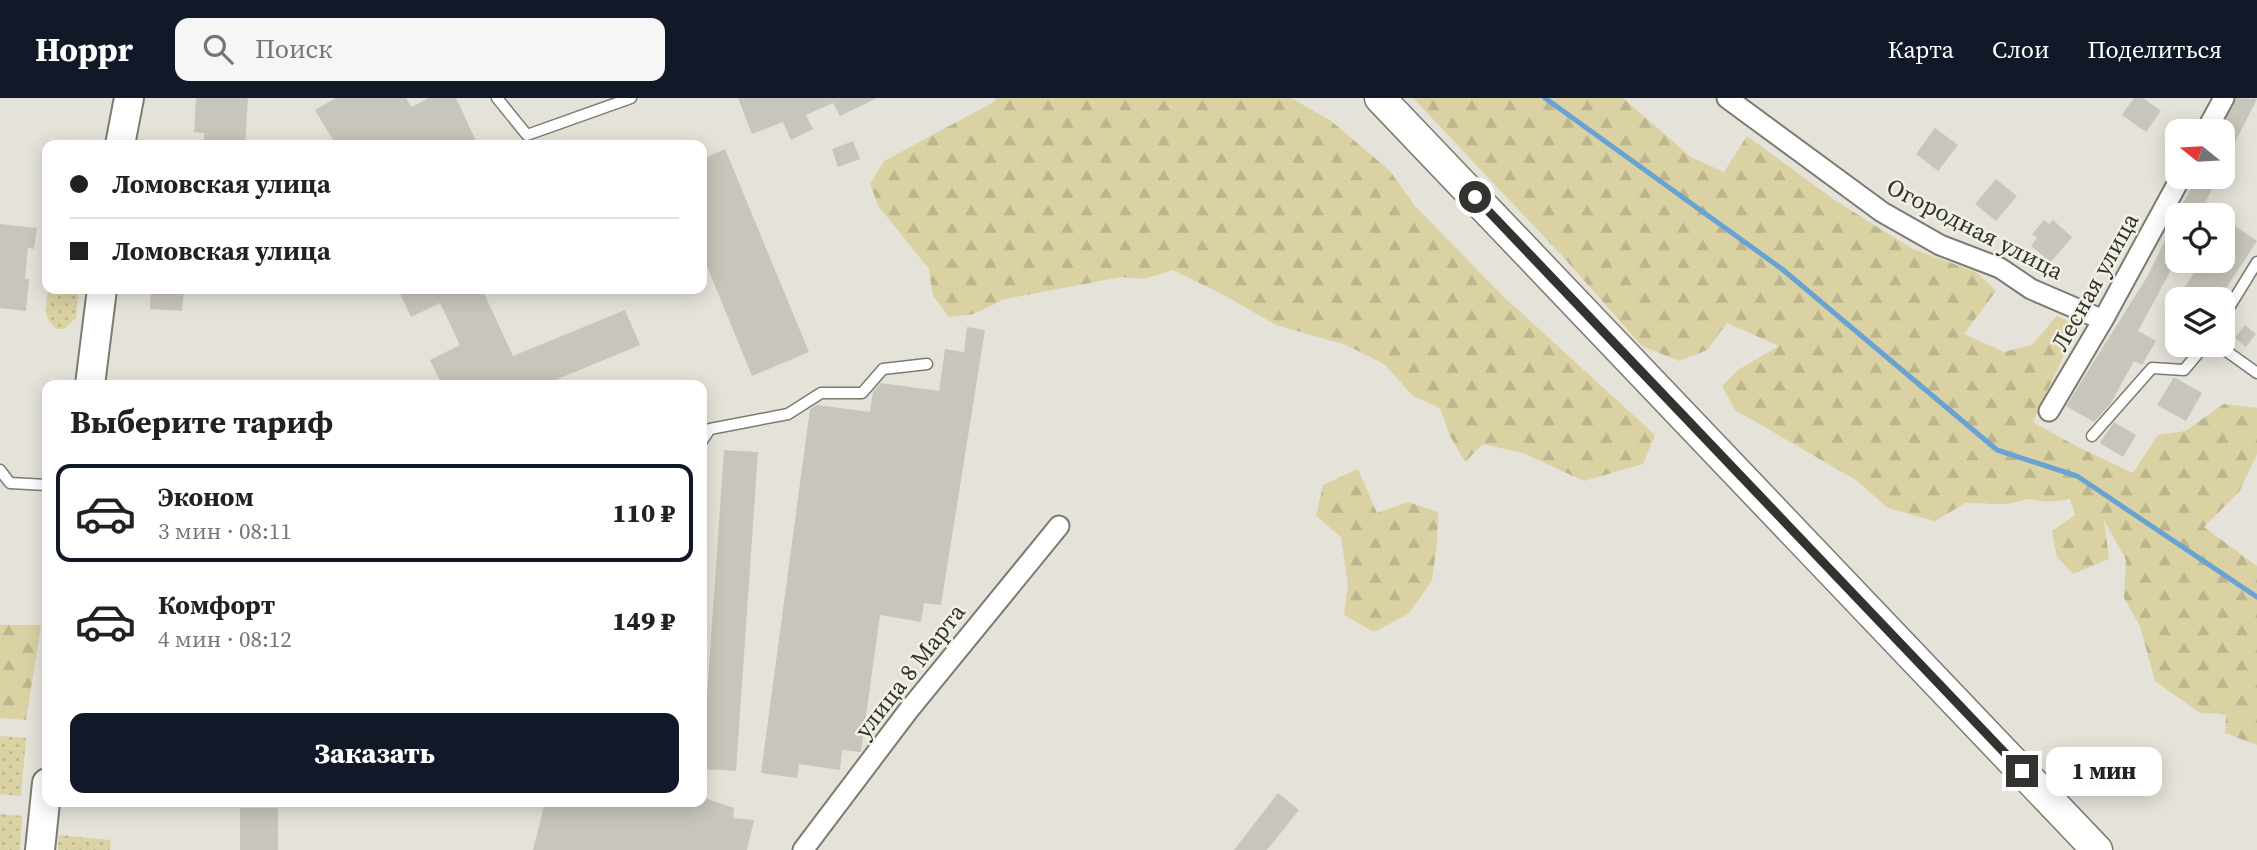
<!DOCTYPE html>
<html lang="ru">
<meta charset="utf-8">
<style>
:root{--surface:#fff;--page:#f6f6f6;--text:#202124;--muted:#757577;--line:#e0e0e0;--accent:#111827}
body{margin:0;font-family:"Source Serif 4",serif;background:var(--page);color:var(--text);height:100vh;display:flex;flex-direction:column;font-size:26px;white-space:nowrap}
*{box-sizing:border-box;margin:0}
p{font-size:23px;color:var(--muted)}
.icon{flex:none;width:38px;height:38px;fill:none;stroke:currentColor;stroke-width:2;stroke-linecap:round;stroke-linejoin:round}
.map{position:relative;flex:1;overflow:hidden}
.panel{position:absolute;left:42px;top:282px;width:665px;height:427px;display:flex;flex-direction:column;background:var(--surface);border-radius:14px;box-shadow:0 4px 18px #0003}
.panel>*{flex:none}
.guide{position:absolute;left:42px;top:42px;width:665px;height:154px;border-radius:14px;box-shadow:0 4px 18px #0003;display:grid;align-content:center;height:154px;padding:0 28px;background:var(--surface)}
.needle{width:46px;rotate:288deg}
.tools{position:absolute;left:2165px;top:21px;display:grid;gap:14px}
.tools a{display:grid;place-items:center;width:70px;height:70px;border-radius:14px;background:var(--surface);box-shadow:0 4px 18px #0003;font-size:35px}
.end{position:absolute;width:32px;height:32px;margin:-16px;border:9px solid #33322e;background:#fff;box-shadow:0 0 0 4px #fff}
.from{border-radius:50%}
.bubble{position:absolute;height:49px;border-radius:14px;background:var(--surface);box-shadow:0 4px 18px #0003;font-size:23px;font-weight:800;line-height:49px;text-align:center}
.guide b{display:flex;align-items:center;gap:24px;height:66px;font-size:26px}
.guide b+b{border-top:2px solid var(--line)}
.guide i{width:18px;height:18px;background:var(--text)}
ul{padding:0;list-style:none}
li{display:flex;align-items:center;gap:21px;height:98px;margin:0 14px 10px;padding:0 14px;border:4px solid transparent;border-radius:14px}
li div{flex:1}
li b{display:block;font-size:26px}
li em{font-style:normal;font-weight:800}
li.on{border-color:var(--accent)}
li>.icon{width:63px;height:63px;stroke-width:1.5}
h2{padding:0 28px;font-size:32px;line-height:84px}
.primary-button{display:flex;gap:14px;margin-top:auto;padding:14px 28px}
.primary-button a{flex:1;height:80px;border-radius:14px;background:var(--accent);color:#fff;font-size:28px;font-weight:800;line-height:80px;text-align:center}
header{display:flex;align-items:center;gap:42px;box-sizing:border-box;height:98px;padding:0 35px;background:var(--accent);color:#fff}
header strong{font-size:33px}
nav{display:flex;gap:38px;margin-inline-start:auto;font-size:24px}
.search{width:490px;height:63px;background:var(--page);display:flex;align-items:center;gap:18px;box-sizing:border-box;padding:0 24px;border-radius:14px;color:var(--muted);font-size:26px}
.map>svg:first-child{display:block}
.grass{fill:url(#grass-dots)}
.forest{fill:url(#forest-firs)}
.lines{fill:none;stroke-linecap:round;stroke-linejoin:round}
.stream{stroke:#68a3d3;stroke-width:5}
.building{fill:#c8c6bc}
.lane-casing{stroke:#7c7b71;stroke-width:13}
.street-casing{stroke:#7c7b71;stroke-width:23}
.secondary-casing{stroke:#7c7b71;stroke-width:32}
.primary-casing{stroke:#7c7b71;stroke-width:33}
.lane{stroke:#fff;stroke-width:10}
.street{stroke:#fff;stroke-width:19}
.secondary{stroke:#fff;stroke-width:28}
.primary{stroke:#fff;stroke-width:30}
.route{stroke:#33322e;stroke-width:9}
.labels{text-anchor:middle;stroke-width:5;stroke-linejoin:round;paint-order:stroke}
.street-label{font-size:24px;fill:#33322e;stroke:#f2f1e6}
</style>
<header>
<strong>Hoppr</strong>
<div class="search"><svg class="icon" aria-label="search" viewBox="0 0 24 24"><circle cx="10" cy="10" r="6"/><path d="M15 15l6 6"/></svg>Поиск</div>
<nav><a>Карта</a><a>Слои</a><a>Поделиться</a></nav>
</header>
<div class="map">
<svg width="2257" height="752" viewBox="0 0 2257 752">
<defs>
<pattern id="grass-dots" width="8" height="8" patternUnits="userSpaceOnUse" patternTransform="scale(1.75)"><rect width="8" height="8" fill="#dad2a3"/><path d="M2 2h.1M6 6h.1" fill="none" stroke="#bcb58d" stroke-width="1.8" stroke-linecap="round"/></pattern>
<pattern id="forest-firs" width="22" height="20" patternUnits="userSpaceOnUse" patternTransform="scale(1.75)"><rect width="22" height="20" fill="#dad2a3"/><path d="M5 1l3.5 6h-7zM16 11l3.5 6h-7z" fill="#bcb58d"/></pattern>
</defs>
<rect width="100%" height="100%" fill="#e5e3d9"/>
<path class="grass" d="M48 191H79L76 220 64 231H57C42 220 46 208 48 191Z
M0 638 26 640 21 698 0 696Z
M0 716 22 718 20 752H0Z
M59 737 111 742 110 752H58Z"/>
<path class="forest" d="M997 0H1291L1330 22 1390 73 1415 108 1503 198 1655 337 1643 366 1584 383 1523 355 1483 346 1465 364 1450 338 1440 310 1413 298 1384 266 1346 247 1276 227 1222 196 1173 172 1144 181 1121 179 1005 201 974 216 949 219 933 198 929 171 879 109 870 86 884 63 992 5Z
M1413 0H1623L1691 59 1724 74 1747 38 1836 103 1895 140 1913 151 1976 174 1996 193 1964 236 2004 254 2032 247 2057 218 2077 228 2033 324 2076 348 2133 375 2158 337 2185 333 2224 306 2257 310V356L2239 394 2204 429 2257 468V647L2225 635 2226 616 2200 615 2155 583 2140 528 2124 500 2126 462 2104 422 2109 461 2073 476 2057 459 2052 433 2075 417 2070 401 2048 404 2029 401 2007 406 1965 405 1935 423 1888 410 1856 382 1735 312 1722 288 1738 272 1779 248 1727 225 1707 252 1679 263 1642 248 1566 162Z
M1358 371 1377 415 1408 404 1438 414 1437 444 1432 483 1408 516 1374 534 1344 517 1348 487 1341 439 1316 418 1323 387Z
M0 527H41L26 622 0 620Z"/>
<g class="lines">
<path class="stream" d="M1545 0 1782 171 1997 352 2077 378 2257 499"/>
</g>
<path class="building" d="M196 0H248L245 47H204V35L194 34Z
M336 0H406L411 9 429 0H456L478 47H336L315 12Z
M738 0H877L840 18 833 5 806 17 813 31 791 42 783 24 752 36Z
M2134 0H2143L2161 13 2146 34 2122 17Z
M2236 0 2257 1 2222 70V28Z
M1935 30 1958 47 1938 73 1916 56Z
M853 43 860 61 838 69 832 51Z
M725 51 809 254 752 278 702 156V61Z
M2197 79H2218L2199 117H2177Z
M1996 81 2017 98 1996 123 1975 106Z
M2177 118V161L2138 233 2156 243 2142 267 2134 263 2111 305 2094 324 2066 308 2147 179Z
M2044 122 2049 126 2053 122 2072 139 2051 164 2031 148 2037 140 2032 136Z
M2228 123 2257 143 2219 201H2177L2202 163H2222V132Z
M0 126 37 130 34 151 28 150 25 181H29L26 213 0 210Z
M151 191H184L182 213 150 211Z
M398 191H482L513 258 625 212 640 247 543 287H442L430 262 460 247 440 205 411 219Z
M2245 227 2256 236 2246 249 2235 240Z
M967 229 985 232 941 507 924 505 921 524 880 517 861 654 842 652 840 672 799 666 797 680 761 675 810 311 817 307 870 314 873 294 881 285 939 293 945 251 964 254Z
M2174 279 2202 295 2186 323 2157 307Z
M2114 324 2136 337 2123 359 2100 345Z
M724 352 758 354 736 673 702 671Z
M1278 695 1299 712 1267 752H1234Z
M702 699 734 710 733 720 754 722 747 752H533L545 704H702Z
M240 710H278V752H240Z"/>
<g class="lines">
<defs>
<path id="lane" d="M497 0 527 37 631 0
M2222 221 2257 164
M2218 247 2257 275
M2092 338 2152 270 2184 272 2205 247
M702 343 710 331 788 316 821 295H862L883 271 927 266
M0 372 10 385 47 387"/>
<path id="street" d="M1727 0 1882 114 1940 147 2000 170 2031 191 2103 222
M2206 33 2224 0
M2049 313 2103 222 2181 79
M803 752 908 613 1059 428"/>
<path id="secondary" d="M120 47 129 0
M90 287 102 191
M40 752 47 685"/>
<path id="primary" d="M1380 0 2097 752"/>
</defs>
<use href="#lane" class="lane-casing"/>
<use href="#street" class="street-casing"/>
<use href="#secondary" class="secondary-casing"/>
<use href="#primary" class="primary-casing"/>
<use href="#lane" class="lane"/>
<use href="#street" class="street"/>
<use href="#secondary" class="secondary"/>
<use href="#primary" class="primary"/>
</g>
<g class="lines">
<path class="route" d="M1475 99 2022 673"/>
</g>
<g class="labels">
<g class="street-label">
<text transform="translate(1975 131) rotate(27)" y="8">Огородная улица</text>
<text transform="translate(2095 184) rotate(-61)" y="8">Лесная улица</text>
<text transform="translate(910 573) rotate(-52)" y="8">улица 8 Марта</text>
</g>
</g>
</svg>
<div class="tools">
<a><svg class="needle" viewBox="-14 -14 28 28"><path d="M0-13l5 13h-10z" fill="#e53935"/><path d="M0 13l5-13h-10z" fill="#757577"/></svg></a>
<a><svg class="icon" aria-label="locate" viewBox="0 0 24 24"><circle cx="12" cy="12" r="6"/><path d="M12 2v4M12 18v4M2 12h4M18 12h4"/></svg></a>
<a><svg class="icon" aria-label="layers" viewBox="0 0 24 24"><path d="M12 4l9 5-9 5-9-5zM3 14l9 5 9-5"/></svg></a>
</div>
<i class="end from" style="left:1475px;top:99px"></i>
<i class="end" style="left:2022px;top:673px"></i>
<div class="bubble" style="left:2046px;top:649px;width:116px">1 мин</div>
<div class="guide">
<b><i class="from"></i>Ломовская улица</b>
<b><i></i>Ломовская улица</b>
</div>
<section class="panel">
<h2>Выберите тариф</h2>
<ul>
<li class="on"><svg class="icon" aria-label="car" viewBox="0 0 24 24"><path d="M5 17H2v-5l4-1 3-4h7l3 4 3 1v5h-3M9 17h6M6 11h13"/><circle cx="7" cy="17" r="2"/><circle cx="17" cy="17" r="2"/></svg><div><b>Эконом</b><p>3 мин · 08:11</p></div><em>110 ₽</em></li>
<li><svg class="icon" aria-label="car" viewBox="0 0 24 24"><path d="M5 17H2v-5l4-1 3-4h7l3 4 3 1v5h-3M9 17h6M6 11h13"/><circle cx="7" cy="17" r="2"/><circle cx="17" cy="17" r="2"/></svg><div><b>Комфорт</b><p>4 мин · 08:12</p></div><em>149 ₽</em></li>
</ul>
<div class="primary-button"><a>Заказать</a></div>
</section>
</div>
